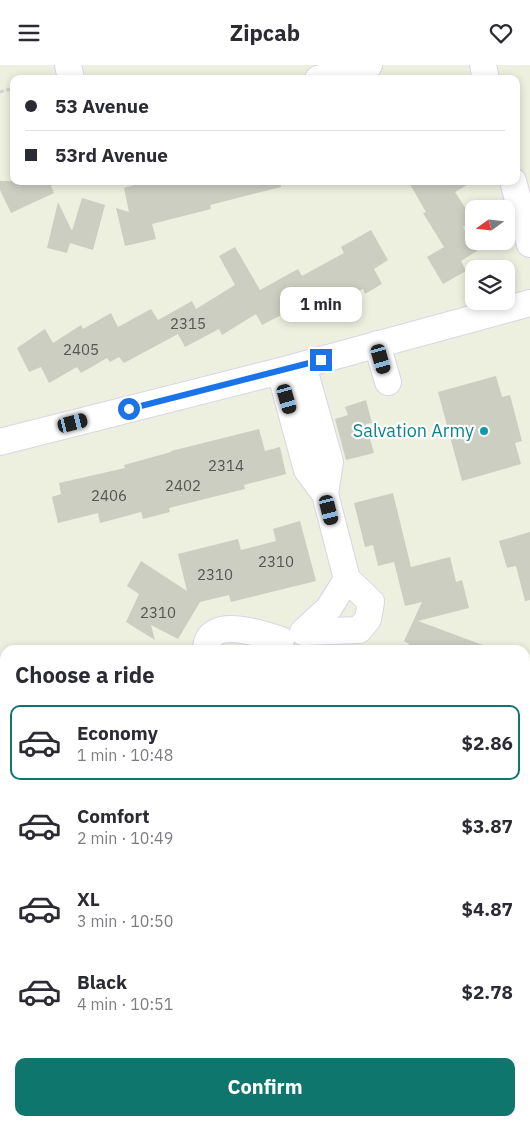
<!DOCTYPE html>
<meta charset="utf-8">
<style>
:root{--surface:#fff;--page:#f7f7f7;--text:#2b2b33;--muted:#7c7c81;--line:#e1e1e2;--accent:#0f766e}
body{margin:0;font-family:"IBM Plex Sans",sans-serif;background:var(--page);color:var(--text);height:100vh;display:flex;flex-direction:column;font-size:19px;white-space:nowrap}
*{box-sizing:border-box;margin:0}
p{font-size:16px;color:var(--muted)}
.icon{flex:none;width:28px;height:28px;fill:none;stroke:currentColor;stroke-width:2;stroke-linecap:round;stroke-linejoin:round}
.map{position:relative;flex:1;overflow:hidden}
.side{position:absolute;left:0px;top:580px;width:530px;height:481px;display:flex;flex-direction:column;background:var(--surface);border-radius:15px 15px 0 0;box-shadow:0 2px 8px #0003}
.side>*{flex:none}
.hud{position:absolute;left:10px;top:10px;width:510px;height:110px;border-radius:10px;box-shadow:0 2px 8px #0003;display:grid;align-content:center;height:110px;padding:0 15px;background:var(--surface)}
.needle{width:32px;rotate:255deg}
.tools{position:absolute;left:465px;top:135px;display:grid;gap:10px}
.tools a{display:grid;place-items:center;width:50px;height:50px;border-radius:10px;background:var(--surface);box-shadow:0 2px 8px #0003;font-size:25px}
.end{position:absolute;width:22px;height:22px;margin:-11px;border:6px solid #1a73e8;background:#fff;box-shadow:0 0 0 2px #fff}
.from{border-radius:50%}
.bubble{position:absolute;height:35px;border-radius:10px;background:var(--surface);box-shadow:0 2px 8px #0003;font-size:16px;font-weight:700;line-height:35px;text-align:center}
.car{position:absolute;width:15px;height:30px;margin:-15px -8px;border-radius:6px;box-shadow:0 0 4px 1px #0007;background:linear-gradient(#222 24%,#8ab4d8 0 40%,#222 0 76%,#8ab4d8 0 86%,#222 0)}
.hud b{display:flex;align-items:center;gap:18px;height:48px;font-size:19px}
.hud b+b{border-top:1px solid var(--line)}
.hud i{width:12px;height:12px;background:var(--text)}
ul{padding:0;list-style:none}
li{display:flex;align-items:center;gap:15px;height:75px;margin:0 10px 8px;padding:0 5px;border:2px solid transparent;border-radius:10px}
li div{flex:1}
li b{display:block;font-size:19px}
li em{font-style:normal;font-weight:700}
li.selected{border-color:var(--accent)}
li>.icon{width:45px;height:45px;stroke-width:1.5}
h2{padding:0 15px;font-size:22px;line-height:60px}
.button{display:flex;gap:10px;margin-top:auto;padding:10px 15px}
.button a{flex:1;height:58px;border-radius:10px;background:var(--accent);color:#fff;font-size:20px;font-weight:700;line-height:58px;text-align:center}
header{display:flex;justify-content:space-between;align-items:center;height:65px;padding:0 15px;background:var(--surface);font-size:22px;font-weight:700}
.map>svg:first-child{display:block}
.building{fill:#cccec1}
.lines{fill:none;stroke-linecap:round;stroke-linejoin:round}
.minor-casing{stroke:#dad4e6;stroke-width:28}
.major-casing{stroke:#d1d1d1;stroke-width:29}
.path{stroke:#d1d1d1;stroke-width:3;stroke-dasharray:4 2.5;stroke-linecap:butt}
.minor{stroke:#fff;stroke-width:26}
.major{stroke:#c8fb57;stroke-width:28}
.route{stroke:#1a73e8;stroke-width:6}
.culture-dot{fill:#0f9aa8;stroke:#fff;stroke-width:2}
.labels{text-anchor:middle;stroke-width:4.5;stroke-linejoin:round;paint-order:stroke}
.number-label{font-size:15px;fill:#555552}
.culture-label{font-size:18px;fill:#0d838f;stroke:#fff;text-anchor:end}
</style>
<header><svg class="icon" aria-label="menu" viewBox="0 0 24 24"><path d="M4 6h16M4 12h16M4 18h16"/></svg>Zipcab<svg class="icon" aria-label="heart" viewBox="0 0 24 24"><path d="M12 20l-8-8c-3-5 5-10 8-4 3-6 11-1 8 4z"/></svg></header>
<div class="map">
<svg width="530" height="1061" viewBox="0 0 530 1061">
<rect width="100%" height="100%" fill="#edefdf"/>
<path class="building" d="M0 116H49L54 128 11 148 0 125Z
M149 116H280L281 122 210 140 211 144 152 159 156 174 125 181 116 143 129 147 124 123Z
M408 116H474L455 127 473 155 463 162 477 186 461 196 466 206 443 219 427 192 444 182 423 148 426 147Z
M82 133 105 140 93 185 70 178 67 188 47 183 58 137 72 166Z
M371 165 388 195 374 204 382 219 365 229 363 224 332 240 329 234 295 253 291 245 262 260 256 249 222 270 219 264 185 282 178 269 124 298 119 292 110 297 107 293 81 308 77 302 49 318 41 302 29 307 17 283 45 264 53 278 81 260 83 264 111 248 118 262 151 244 158 255 192 236 196 244 235 220 219 191 235 182 260 225 298 204 302 211 344 188 341 182Z
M496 311 502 332 510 330 522 376 515 378 521 399 462 416 438 327Z
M366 335 372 358 366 359 374 388 346 395 335 354 348 350 345 342Z
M259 364 265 386 280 382 286 409 244 420 245 424 169 443 170 447 143 454 141 447 100 458 98 448 58 458 52 432 61 429 59 418 125 403 124 400 171 387V386Z
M393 428 411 502 450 492 456 517 462 515 469 543 418 556 491 583V585H406L409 579 404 576 422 537 405 541 394 497 378 501 373 480 365 482 354 438Z
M300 456 316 516 231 537 229 530 200 537 178 574 151 560 155 575 126 557 139 529 127 521 141 496 187 526 178 489 238 474 241 485 276 476 273 464Z
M530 467V535L525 536 516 501 507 503 499 476Z"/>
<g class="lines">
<defs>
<path id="minor" d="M68 0 71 14
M483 0 486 14
M318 14 369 0
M513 116 530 179
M377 279 388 317
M303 300 330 397 325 429
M280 306 307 405 325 429 347 514 371 537 368 554 359 565 303 567 329 543 347 514
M0 377 280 306 530 238
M206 585C206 549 263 569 281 575
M525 763 530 762
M338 1056 339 1061"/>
<path id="major" d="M0 713 5 729
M0 878 5 896
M51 1056 52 1061"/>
</defs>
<use href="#minor" class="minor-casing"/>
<use href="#major" class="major-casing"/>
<path class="path" d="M0 27 14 23"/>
<use href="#minor" class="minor"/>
<use href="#major" class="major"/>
</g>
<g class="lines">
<path class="route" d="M129 344 321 295"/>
</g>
<circle class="culture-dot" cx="484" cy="366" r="5"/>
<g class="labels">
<g class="number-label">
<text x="188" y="264">2315</text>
<text x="81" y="290">2405</text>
<text x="226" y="406">2314</text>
<text x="183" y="426">2402</text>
<text x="109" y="436">2406</text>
<text x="276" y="502">2310</text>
<text x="215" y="515">2310</text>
<text x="158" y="553">2310</text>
</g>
<g class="culture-label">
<text x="474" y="372">Salvation Army</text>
</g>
</g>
</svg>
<div class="tools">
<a><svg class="needle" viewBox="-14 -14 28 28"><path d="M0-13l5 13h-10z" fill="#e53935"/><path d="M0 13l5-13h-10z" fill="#7c7c81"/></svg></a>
<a><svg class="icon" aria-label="layers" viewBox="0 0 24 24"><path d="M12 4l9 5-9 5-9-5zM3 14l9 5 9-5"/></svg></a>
</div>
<i class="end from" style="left:129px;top:344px"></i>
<i class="end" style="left:321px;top:295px"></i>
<div class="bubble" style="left:280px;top:222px;width:82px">1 min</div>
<i class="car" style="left:381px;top:294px;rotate:164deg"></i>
<i class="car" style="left:287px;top:334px;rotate:164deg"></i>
<i class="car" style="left:73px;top:358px;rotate:76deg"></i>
<i class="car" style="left:329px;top:445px;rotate:166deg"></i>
<div class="hud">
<b><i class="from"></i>53 Avenue</b>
<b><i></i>53rd Avenue</b>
</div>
<section class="side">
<h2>Choose a ride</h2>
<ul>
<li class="selected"><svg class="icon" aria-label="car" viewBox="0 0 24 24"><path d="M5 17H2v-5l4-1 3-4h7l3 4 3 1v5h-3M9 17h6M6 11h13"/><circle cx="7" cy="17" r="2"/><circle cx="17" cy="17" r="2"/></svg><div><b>Economy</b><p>1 min · 10:48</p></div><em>$2.86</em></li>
<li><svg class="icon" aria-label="car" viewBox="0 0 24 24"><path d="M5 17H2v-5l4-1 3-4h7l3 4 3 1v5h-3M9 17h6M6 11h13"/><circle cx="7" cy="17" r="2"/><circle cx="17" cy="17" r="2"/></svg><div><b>Comfort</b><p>2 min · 10:49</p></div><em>$3.87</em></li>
<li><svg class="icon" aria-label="car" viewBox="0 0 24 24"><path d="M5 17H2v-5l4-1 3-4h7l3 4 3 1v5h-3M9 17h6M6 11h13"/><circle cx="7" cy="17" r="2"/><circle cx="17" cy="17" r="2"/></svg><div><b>XL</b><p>3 min · 10:50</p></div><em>$4.87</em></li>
<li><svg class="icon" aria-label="car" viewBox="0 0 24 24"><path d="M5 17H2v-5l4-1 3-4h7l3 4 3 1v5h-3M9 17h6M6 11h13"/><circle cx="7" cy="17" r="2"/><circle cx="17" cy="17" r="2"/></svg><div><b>Black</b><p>4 min · 10:51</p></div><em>$2.78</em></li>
</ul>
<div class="button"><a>Confirm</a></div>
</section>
</div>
